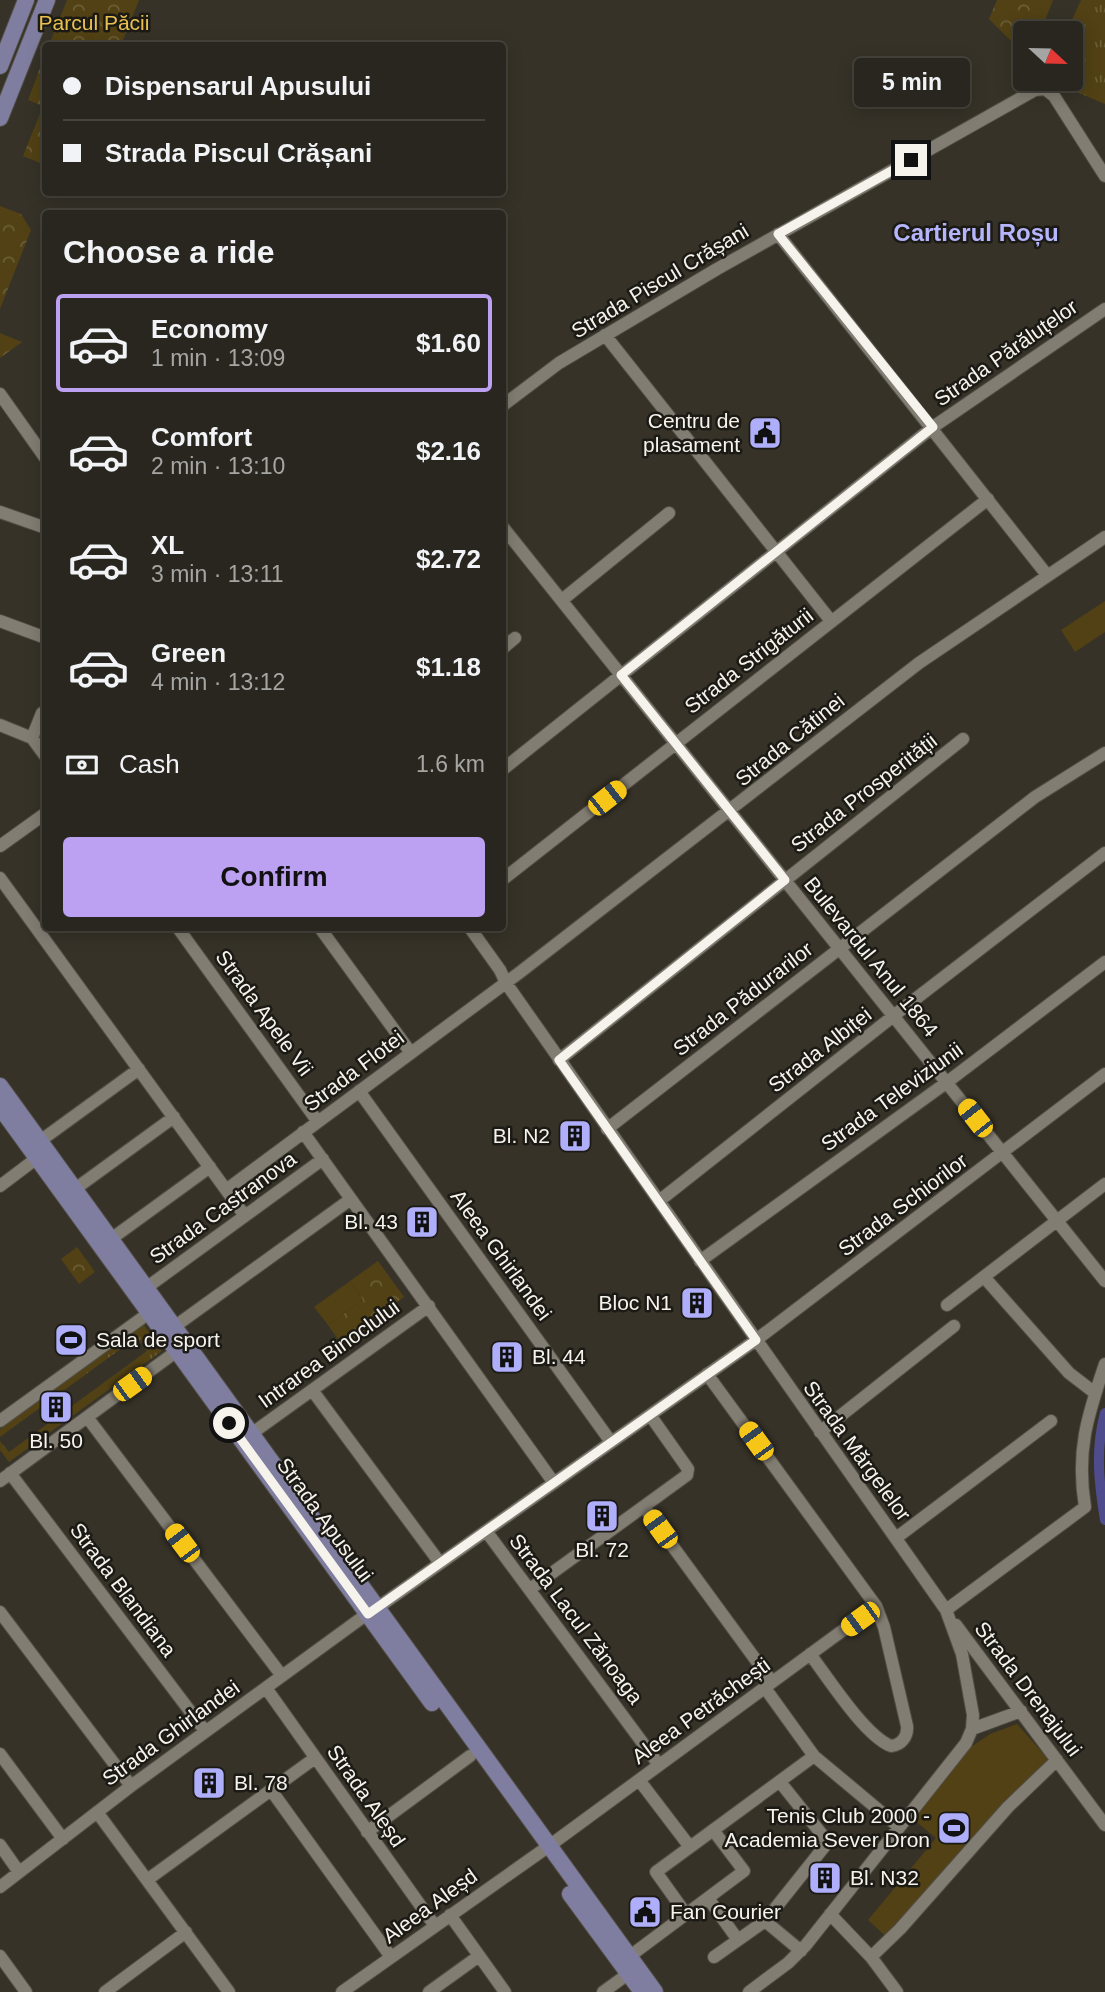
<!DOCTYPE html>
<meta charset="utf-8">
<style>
:root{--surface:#28261e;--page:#302e27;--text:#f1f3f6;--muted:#a5a5a4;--line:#44433c;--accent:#bca0f2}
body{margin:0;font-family:Helvetica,sans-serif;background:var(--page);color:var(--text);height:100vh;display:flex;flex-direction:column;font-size:26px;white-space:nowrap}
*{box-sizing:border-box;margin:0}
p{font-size:23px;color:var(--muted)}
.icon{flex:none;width:38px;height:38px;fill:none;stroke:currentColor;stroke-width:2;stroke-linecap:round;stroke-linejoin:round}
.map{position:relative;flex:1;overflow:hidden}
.panel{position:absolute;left:42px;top:210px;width:464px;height:721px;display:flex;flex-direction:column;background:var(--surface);border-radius:7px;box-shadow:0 4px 18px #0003,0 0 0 2px var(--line)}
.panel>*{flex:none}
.guide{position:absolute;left:42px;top:42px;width:464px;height:154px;border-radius:7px;box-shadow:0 4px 18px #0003,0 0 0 2px var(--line);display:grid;align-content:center;height:154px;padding:0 21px;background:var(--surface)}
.needle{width:46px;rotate:112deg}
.fabs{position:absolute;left:1013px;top:21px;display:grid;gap:14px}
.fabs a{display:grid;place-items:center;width:70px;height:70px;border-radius:7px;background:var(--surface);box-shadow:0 4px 18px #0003,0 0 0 2px var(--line);font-size:35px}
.end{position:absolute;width:32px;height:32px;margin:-16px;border:9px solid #f6f3ed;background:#111;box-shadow:0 0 0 4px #111}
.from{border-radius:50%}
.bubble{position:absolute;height:49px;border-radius:7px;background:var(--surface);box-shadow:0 4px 18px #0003,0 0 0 2px var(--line);font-size:23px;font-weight:800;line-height:49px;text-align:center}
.car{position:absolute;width:21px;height:42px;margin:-21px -10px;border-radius:9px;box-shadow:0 0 5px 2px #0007;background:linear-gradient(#f5c518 24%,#345 0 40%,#f5c518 0 76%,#345 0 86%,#f5c518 0)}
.guide b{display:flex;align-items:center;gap:24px;height:66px;font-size:26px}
.guide b+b{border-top:2px solid var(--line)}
.guide i{width:18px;height:18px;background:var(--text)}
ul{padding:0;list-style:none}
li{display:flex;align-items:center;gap:21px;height:98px;margin:0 14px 10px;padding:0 7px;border:4px solid transparent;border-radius:7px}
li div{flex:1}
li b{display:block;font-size:26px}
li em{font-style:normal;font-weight:800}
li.on{border-color:var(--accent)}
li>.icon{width:63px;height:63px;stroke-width:1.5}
h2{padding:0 21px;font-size:32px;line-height:84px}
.pay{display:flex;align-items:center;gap:18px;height:77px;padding:0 21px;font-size:26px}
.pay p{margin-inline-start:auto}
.button{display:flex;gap:14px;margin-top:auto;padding:14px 21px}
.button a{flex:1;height:80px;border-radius:7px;background:var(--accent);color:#111;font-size:28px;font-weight:800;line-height:80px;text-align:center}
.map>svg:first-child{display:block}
.grass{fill:url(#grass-tufts)}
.forest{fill:url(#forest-crowns)}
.garden{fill:#514114}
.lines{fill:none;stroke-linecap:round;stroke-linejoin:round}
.canal{stroke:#4f4c8e;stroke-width:10}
.minor-casing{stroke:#514e45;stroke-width:14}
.major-casing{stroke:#514e45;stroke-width:18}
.minor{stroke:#827d72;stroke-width:12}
.major{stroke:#807ea0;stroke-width:16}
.route{stroke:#f6f3ed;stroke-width:9}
.labels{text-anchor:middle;stroke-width:5;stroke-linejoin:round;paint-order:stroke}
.park-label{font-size:21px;fill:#e9c150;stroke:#1c1a15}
.street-label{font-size:21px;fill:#f6f3ed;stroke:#1c1a15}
.poi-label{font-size:21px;fill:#f6f3ed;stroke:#1c1a15;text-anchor:end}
.quarter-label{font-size:24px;font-weight:bold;fill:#b5b5fc;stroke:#1c1a15}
</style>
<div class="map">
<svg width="1105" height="1992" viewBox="0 0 1105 1992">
<defs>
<pattern id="grass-tufts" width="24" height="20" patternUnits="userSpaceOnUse" patternTransform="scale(1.75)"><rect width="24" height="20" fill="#514114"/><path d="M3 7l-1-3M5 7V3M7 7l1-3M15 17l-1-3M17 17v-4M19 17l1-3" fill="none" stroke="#6b5d36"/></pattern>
<pattern id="forest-crowns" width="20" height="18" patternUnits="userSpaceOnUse" patternTransform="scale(1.75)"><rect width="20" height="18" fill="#514114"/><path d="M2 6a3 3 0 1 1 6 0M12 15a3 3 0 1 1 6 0" fill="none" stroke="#6b5d36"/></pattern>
</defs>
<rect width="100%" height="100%" fill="#363228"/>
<path class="grass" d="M1081 0H1105V104L1046 79H1071V33H1066Z
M144 1325 162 1351 9 1462 0 1450V1441L9 1452 147 1351 137 1337 0 1437V1429Z"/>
<path class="forest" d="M67 0H139L121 45H49Z
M997 0H1053L1040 33H1026L1025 64 1013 43 989 19Z
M45 55V165L23 156 43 106 28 100Z
M0 206 21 214 31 230 0 309Z
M0 333 22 342 0 358Z
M77 1247 95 1272 79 1284 61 1259Z
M378 1261 404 1297 394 1304 400 1312 346 1351 328 1325 363 1300 350 1281Z"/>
<path class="garden" d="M1105 601V632L1075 652 1061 630Z
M350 1281 363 1300 328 1325 314 1307Z
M1017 1724 1051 1762 892 1942 868 1920 936 1838 914 1820 968 1749 990 1734Z"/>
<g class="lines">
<path class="canal" d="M1105 1413C1095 1450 1099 1483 1105 1520"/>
<defs>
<path id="minor" d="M778 234 1047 575
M605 335 831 621
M0 394 46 459
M502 406 559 363 717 269 1035 90 1045 89 1054 96 1105 176
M0 512 46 528
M502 526 1105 1281
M562 600 669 513
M0 621 46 638
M502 649 515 638
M0 725 32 738 46 757
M32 738 42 713 46 711
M502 770 933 427 1105 309
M0 846 46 813
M0 878 245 1216
M502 880 988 499
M178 928 318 1122
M320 928 411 1053
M470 928 500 970 506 983 946 1610 962 1654 973 1715 972 1729 966 1743 806 1945 788 1963 749 1992
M559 1060 963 739
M359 1091 611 1442
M607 1129 1035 797 1105 753
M303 1132 554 1483
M40 1141 139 1069
M0 1186 37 1158
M75 1189 174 1117
M226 1190 519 973 919 663 1105 537
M659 1201 901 1010 1105 853
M111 1239 210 1167
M700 1261 946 1083 1105 962
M984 1277 1069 1373 1095 1393
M146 1288 323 1159
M947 1305 1105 1184
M174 1327 351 1199
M707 1374 876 1606 884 1627 907 1726C908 1737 901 1745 891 1746 865 1736 828 1678 810 1654
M312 1390 440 1563
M87 1417 282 1676
M0 1421 149 1313
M820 1432 954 1326
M251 1434 429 1306
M10 1473 205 1731
M0 1481 177 1351
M644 1507 772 1682
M486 1531 659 1765
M896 1538 1051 1421
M530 1589 687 1475 688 1469 650 1415
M377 1608 756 1340 1105 1074
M946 1610 1085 1507C1076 1452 1087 1417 1105 1364
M0 1612 131 1786
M956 1625 1105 1825
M266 1688 435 1926
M765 1688 814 1756 899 1827
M972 1729 1021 1711
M0 1754 63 1839
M639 1780 690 1847
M271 1790 391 1957
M97 1812 229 1992
M367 1832 470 1756
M0 1845 19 1872
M147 1880 315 1758
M0 1887 131 1786 367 1614
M708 1898 738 1940
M686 1914 656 1872 814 1756
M830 1914 871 1957 897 1992
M450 1915 505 1992
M765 1921 801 1951
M0 1956 26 1992
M630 1956 744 1871 713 1830
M714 1957 765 1921 828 1842 780 1782
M871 1957 900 1929 1008 1807 1057 1760
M105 1992 186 1932
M342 1992 549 1846 876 1606
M429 1992 479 1956
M603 1992 628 1974"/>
<path id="major" d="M0 66 26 0
M0 118 47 0
M0 1086 655 1992
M0 1107 432 1703
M570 1894 642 1992"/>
</defs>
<use href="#minor" class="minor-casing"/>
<use href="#major" class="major-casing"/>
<use href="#minor" class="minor"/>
<use href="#major" class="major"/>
</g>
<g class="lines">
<path class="route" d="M229 1423 368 1614 756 1340 559 1060 785 880 621 675 933 427 778 234 911 160"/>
</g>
<defs>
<symbol id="civic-square" viewBox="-11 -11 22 22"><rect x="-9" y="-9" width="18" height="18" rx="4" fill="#aeaefa" stroke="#1c1a15"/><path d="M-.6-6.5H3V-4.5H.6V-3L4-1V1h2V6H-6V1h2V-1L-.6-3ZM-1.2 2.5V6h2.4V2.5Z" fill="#111"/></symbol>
<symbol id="building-square" viewBox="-11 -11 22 22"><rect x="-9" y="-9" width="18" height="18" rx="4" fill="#aeaefa" stroke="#1c1a15"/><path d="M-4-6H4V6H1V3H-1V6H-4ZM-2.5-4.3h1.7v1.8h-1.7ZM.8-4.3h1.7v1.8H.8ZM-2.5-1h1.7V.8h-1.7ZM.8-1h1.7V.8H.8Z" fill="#111"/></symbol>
<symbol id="stadium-square" viewBox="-11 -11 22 22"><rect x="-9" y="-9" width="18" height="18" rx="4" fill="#aeaefa" stroke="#1c1a15"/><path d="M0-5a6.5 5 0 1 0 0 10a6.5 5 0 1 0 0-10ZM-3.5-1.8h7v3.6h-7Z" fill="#111"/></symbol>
</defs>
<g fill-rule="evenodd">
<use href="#civic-square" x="746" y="414" width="38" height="38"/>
<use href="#building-square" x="556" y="1117" width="38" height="38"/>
<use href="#building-square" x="403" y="1203" width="38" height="38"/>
<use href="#building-square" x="678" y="1284" width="38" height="38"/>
<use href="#stadium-square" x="52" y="1321" width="38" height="38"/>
<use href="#building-square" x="488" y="1338" width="38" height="38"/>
<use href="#building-square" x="37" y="1388" width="38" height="38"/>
<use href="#building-square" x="583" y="1497" width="38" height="38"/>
<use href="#building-square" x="190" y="1764" width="38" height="38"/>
<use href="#stadium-square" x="935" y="1809" width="38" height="38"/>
<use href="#building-square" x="806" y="1859" width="38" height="38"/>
<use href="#civic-square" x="626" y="1893" width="38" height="38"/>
</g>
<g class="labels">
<g class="park-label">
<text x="94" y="30">Parcul Păcii</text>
</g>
<g class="street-label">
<text transform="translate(660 281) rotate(-31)" y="7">Strada Piscul Crășani</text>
<text transform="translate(1006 353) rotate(-35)" y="7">Strada Părăluțelor</text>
<text transform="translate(749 661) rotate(-38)" y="7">Strada Strigăturii</text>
<text transform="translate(790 740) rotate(-39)" y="7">Strada Cătinei</text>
<text transform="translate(864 793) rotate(-38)" y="7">Strada Prosperității</text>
<text transform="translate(871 957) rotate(51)" y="7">Bulevardul Anul 1864</text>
<text transform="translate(743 999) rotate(-38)" y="7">Strada Pădurarilor</text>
<text transform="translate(264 1013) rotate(54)" y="7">Strada Apele Vii</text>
<text transform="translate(820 1050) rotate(-38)" y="7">Strada Albiței</text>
<text transform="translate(354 1071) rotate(-37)" y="7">Strada Flotei</text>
<text transform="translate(892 1097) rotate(-36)" y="7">Strada Televiziunii</text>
<text transform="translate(903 1205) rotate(-37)" y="7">Strada Schiorilor</text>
<text transform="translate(223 1208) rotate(-36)" y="7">Strada Castranova</text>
<text transform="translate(501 1255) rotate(54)" y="7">Aleea Ghirlandei</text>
<text transform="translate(329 1354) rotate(-36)" y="7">Intrarea Binoclului</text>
<text transform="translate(857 1451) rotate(54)" y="7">Strada Mărgelelor</text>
<text transform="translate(325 1520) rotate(54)" y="7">Strada Apusului</text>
<text transform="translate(123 1590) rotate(53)" y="7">Strada Blandiana</text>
<text transform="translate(576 1619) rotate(53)" y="7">Strada Lacul Zănoaga</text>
<text transform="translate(1028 1689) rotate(53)" y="7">Strada Drenajului</text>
<text transform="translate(701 1711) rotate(-36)" y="7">Aleea Petrăchești</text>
<text transform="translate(171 1733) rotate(-36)" y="7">Strada Ghirlandei</text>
<text transform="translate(366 1796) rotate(55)" y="7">Strada Aleșd</text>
<text transform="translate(430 1906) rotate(-36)" y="7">Aleea Aleșd</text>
</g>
<g class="poi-label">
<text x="740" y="428">Centru de<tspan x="740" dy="24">plasament</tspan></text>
<text x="550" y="1143">Bl. N2</text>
<text x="398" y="1229">Bl. 43</text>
<text x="672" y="1310">Bloc N1</text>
<text x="96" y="1347" text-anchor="start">Sala de sport</text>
<text x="532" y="1364" text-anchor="start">Bl. 44</text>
<text x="56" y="1448" text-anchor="middle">Bl. 50</text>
<text x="602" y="1557" text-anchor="middle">Bl. 72</text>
<text x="234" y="1790" text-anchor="start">Bl. 78</text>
<text x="930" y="1823">Tenis Club 2000 -<tspan x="930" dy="24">Academia Sever Dron</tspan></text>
<text x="850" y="1885" text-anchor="start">Bl. N32</text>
<text x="670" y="1919" text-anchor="start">Fan Courier</text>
</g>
<g class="quarter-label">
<text x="976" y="241">Cartierul Roșu</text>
</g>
</g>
</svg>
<div class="fabs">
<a><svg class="needle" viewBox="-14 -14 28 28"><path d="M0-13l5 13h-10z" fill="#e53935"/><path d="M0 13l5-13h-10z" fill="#a5a5a4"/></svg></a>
</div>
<i class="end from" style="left:229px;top:1423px"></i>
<i class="end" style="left:911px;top:160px"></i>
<div class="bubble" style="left:854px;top:58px;width:116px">5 min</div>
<i class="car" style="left:607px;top:798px;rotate:52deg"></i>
<i class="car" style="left:975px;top:1118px;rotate:322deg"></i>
<i class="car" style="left:132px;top:1384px;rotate:54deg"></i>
<i class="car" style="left:756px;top:1441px;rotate:324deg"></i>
<i class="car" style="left:660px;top:1529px;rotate:324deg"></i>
<i class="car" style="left:182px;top:1543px;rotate:323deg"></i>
<i class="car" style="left:860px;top:1619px;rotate:234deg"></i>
<div class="guide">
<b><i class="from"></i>Dispensarul Apusului</b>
<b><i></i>Strada Piscul Crășani</b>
</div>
<section class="panel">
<h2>Choose a ride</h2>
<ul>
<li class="on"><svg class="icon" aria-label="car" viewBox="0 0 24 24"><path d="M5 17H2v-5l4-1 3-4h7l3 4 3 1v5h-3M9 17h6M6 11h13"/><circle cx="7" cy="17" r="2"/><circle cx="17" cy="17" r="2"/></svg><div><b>Economy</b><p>1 min · 13:09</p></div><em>$1.60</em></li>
<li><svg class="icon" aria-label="car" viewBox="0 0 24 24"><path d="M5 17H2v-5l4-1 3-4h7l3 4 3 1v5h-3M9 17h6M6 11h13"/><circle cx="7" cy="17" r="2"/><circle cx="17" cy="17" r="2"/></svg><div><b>Comfort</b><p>2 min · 13:10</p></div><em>$2.16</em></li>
<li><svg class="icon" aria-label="car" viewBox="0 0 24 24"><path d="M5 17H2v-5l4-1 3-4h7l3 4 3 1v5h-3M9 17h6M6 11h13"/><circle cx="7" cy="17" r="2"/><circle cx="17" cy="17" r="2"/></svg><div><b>XL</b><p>3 min · 13:11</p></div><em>$2.72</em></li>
<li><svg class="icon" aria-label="car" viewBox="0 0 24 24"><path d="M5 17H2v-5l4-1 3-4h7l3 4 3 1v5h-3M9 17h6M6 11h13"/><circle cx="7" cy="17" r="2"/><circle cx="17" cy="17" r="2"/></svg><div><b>Green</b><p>4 min · 13:12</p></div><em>$1.18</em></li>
</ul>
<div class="pay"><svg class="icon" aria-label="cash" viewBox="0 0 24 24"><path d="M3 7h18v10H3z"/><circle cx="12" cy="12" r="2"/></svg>Cash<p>1.6 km</p></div>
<div class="button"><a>Confirm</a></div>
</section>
</div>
